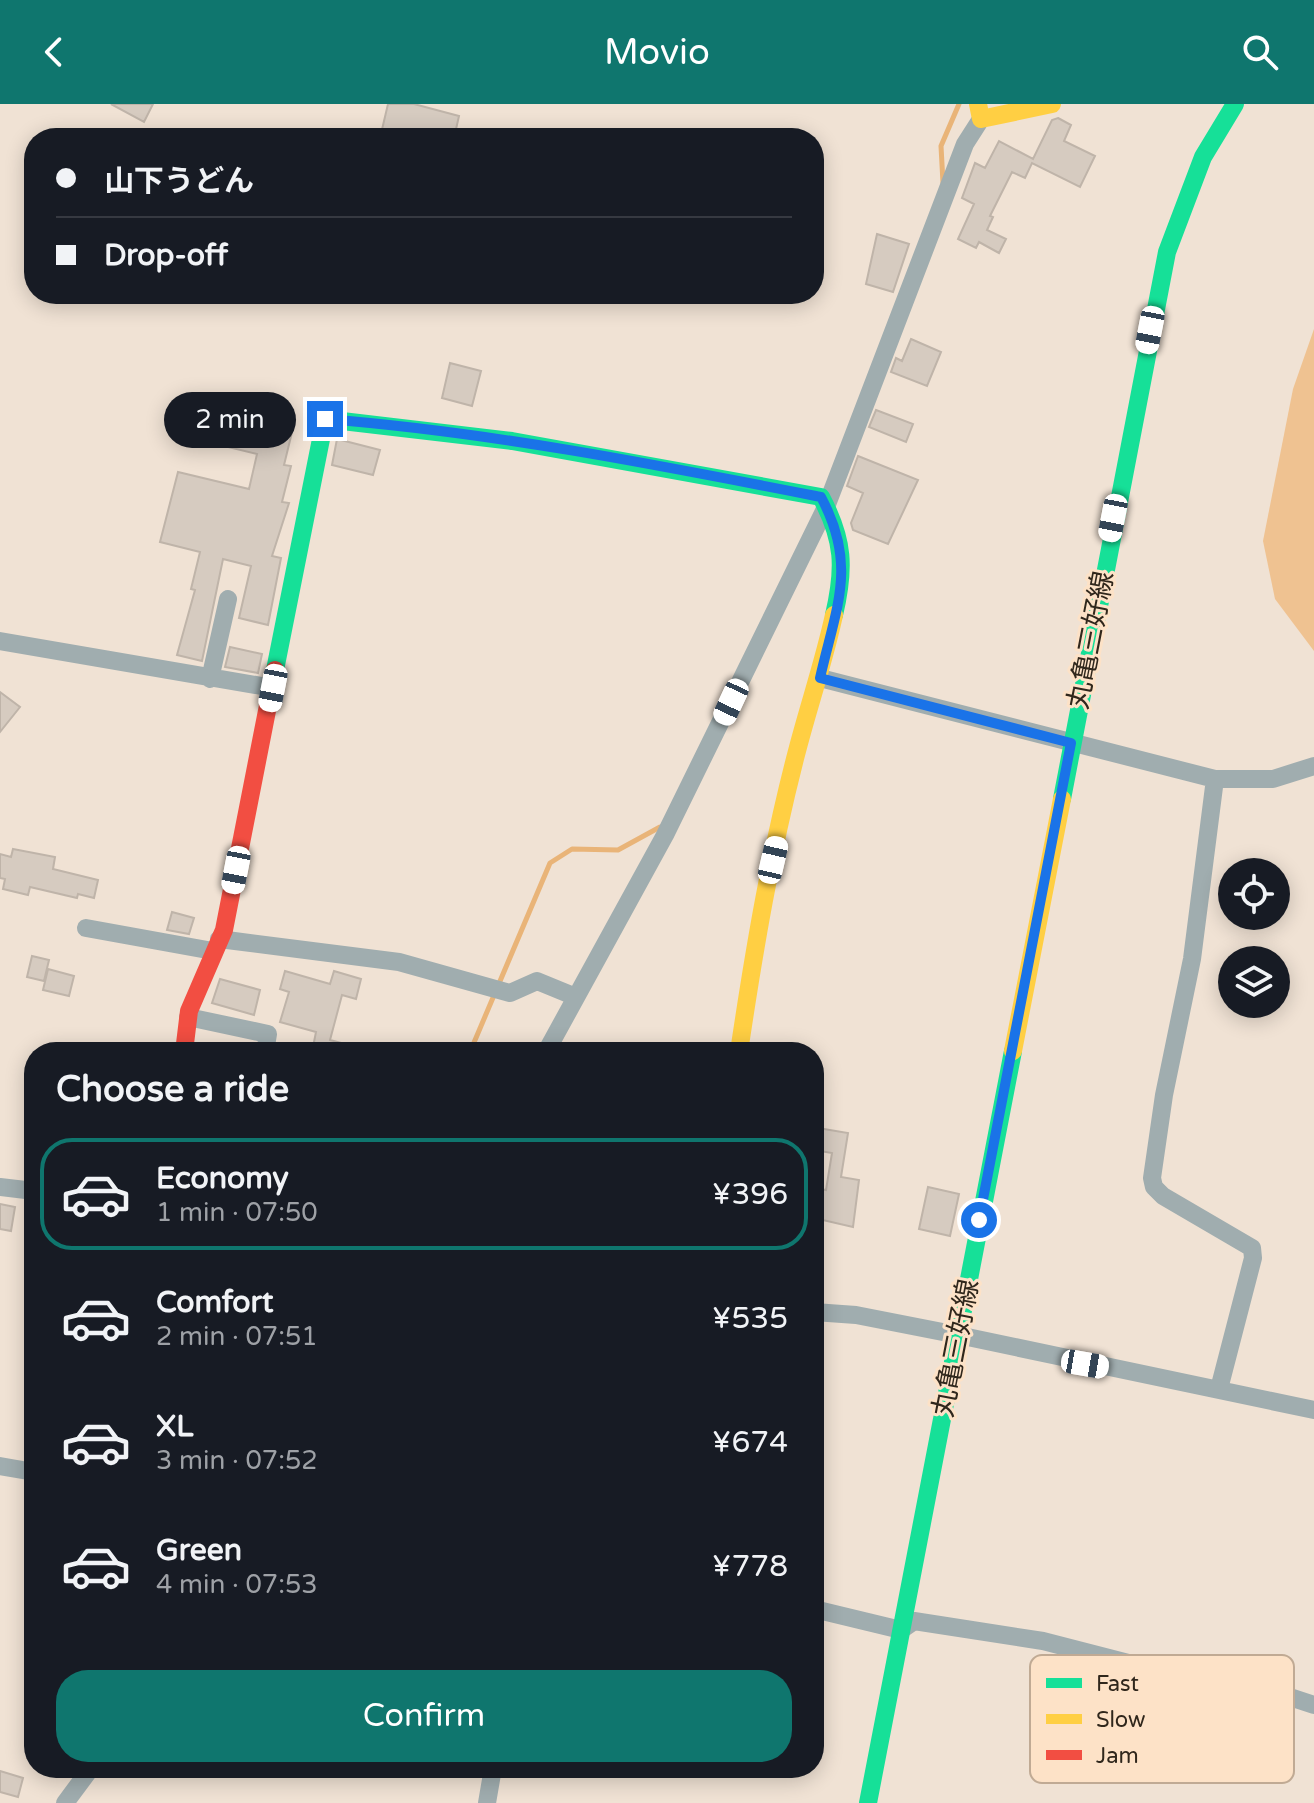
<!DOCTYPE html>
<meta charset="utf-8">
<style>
:root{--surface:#171b24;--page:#242831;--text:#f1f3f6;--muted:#9ea1a6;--line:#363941;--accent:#0f766e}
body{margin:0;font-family:"Varela Round","Noto Sans JP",sans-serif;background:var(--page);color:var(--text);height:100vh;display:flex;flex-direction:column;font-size:30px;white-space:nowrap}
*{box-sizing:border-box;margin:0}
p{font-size:26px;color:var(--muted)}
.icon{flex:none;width:44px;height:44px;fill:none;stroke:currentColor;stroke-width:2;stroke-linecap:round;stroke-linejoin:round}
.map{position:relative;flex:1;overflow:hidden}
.details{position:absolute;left:24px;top:938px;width:800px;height:736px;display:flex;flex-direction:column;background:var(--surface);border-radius:32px;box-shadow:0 4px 20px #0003}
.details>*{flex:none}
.top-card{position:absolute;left:24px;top:24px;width:800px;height:176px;border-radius:32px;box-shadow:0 4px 20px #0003;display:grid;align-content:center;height:176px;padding:0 32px;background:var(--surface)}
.tools{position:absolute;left:1218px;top:754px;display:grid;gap:16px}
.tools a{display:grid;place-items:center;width:72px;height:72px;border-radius:50%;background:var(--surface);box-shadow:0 4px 20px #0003;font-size:40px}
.end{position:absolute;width:36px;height:36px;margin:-18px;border:10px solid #1a73e8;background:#fff;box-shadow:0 0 0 4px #fff}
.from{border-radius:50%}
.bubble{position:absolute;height:56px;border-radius:28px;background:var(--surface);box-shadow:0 4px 20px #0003;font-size:26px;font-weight:600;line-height:56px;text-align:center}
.car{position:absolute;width:24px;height:48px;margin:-24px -12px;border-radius:10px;box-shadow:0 0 6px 2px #0007;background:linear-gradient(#fff 24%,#345 0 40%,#fff 0 76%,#345 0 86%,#fff 0)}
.top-card b{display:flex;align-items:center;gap:28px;height:76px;font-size:30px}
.top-card b+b{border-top:2px solid var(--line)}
.top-card i{width:20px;height:20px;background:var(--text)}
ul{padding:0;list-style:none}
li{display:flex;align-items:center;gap:24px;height:112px;margin:0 16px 12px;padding:0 16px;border:4px solid transparent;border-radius:32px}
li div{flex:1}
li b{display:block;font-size:30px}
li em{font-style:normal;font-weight:600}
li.active{border-color:var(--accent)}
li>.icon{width:72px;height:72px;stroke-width:1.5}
h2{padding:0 32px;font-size:36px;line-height:96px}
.action{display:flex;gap:16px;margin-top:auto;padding:16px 32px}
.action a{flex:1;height:92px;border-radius:32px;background:var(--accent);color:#fff;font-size:32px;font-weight:600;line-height:92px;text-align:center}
header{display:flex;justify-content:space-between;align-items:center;height:104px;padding:0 32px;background:var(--accent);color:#fff;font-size:36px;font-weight:600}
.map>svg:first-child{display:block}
.forest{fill:#efc291}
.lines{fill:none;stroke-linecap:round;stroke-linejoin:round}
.stream{stroke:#e9b478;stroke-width:5}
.building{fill:#d6cbc0;stroke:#bfb4a9;stroke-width:2}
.street{stroke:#a0adaf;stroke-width:18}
.fast{stroke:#16e098;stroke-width:18}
.slow{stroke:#ffcf43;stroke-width:18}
.jam{stroke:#f24e42;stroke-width:18}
.route{stroke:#1a73e8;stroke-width:10}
.labels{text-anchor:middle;stroke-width:6;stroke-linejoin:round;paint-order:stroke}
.street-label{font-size:28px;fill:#30271c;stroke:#fde2c7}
.key{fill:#fde2c7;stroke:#c0aa94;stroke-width:2}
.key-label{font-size:22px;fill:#30271c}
</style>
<header><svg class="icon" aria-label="back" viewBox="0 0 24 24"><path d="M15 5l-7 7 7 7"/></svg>Movio<svg class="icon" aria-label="search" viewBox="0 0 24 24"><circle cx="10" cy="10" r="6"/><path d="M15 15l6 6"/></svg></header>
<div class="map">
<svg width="1314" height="1699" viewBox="0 0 1314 1699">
<rect width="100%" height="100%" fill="#f0e2d4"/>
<path class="forest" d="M1314 225V547L1275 495 1263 437 1293 285Z"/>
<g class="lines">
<path class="stream" d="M943 79 941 42 959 0
M470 948 550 759 572 745 618 746 660 723"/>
</g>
<path class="building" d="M111 0H153L144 18Z
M388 0H414L459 12 454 34H380Z
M1058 14 1071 21 1064 37 1095 52 1080 83 1032 59 1025 74 1012 68 990 112 993 113 987 126 1006 135 999 149 979 138 976 144 958 135 974 100 962 94 975 59 985 64 999 37 1033 55 1052 16Z
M877 130 909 140 893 188 866 180Z
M911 235 941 248 927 282 891 268 896 254 902 257Z
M450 259 481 267 472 302 442 294Z
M199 304 258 319 261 307 295 316 284 361 291 362 282 398 289 399 272 452 281 454 268 521 239 514 251 462 223 455 202 557 177 551 195 486 191 485 200 448 160 438 178 368 249 385 257 350 191 334Z
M876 306 913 320 906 338 869 323Z
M337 335 380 346 373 371 332 361Z
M858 352 918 376 888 440 853 426 851 419 863 389 847 382Z
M230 543 262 550 258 569 225 563Z
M0 588 20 603 0 628Z
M13 745 55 753 53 765 98 776 94 794 78 790 77 794 30 783 28 791 3 785 5 775 0 774V750L11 753Z
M172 808 194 814 189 830 167 826Z
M32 852 49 856 44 877 27 873Z
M48 865 74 872 69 892 43 886Z
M285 867 330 880 334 867 361 875 356 895 342 891 330 936 360 944 359 948H312L316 928 280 918 289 888 280 885Z
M220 875 260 886 254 911 212 899Z
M818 1024 848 1029 841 1073 859 1076 853 1123 814 1114V1084L826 1086 832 1049 814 1046Z
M928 1083 959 1090 950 1132 919 1125Z
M0 1100 15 1103 11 1127 0 1125Z
M0 1667 23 1674 18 1693 0 1688Z"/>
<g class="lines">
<path class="street" d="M0 537 273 584
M820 574 1215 675H1273L1314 662
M210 575 228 495
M1215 675 1192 855 1164 991 1152 1074 1154 1083 1163 1092 1252 1144 1253 1154 1219 1285
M86 824 213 847
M219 835 399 858 510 889 537 877 576 893
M188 913 268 930 265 948
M546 948 665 731 826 403 965 40 981 15
M0 1083 34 1087
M814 1208 856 1211 958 1231 1314 1306
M0 1362 34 1368
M814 1505 901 1526 914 1517 1043 1537 1167 1569 1253 1581 1314 1601
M65 1699 91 1664
M487 1699 493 1664"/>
<path class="fast" d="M275 566 325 315 512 337 821 393C844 436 845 464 834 511
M1062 695 1167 148 1203 53 1235 0
M868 1699 1013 947"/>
<path class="slow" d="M978 0 981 15 1052 0
M1013 947 1062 695
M739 948C754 847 771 746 797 647 809 601 824 557 834 511"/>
<path class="jam" d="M184 948 189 907 224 826 275 566"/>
</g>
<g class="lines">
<path class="route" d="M325 315C491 328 658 361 821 393 858 462 836 503 820 574L1071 639 979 1116"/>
</g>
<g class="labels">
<g class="street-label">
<text transform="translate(1090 536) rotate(-79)" y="10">丸亀三好線</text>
<text transform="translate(955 1244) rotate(-79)" y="10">丸亀三好線</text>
</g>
</g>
<rect x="1030" y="1551" width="264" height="128" rx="12" class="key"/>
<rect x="1046" y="1574" width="36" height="10" fill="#16e098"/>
<rect x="1046" y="1610" width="36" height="10" fill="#ffcf43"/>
<rect x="1046" y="1646" width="36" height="10" fill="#f24e42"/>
<g class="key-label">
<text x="1096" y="1587">Fast</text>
<text x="1096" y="1623">Slow</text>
<text x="1096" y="1659">Jam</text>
</g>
</svg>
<div class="tools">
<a><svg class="icon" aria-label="locate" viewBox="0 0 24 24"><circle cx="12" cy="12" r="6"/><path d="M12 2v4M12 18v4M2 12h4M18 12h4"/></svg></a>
<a><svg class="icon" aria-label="layers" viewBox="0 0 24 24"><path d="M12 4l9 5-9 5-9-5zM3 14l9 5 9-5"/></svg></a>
</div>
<i class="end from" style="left:979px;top:1116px"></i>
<i class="end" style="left:325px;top:315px"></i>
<div class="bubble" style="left:164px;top:288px;width:132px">2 min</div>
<i class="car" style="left:1150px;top:226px;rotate:191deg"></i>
<i class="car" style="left:1113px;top:414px;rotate:191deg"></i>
<i class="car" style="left:273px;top:584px;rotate:191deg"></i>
<i class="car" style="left:731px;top:598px;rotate:205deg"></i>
<i class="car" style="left:773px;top:756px;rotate:13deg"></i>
<i class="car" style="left:236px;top:766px;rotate:191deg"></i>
<i class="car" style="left:1085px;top:1260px;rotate:100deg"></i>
<div class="top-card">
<b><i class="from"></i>山下うどん</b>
<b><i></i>Drop-off</b>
</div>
<section class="details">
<h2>Choose a ride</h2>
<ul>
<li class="active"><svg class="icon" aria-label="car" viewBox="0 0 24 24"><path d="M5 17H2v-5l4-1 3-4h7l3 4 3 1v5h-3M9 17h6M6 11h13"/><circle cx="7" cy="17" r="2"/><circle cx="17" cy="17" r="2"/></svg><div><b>Economy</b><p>1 min · 07:50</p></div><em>¥396</em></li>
<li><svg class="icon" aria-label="car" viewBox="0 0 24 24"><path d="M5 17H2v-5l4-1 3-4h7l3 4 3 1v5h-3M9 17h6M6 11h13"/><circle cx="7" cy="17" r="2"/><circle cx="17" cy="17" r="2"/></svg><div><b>Comfort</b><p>2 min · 07:51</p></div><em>¥535</em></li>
<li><svg class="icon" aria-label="car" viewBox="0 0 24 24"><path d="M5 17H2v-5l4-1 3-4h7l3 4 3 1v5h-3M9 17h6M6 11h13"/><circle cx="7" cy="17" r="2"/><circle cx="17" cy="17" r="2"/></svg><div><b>XL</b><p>3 min · 07:52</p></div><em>¥674</em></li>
<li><svg class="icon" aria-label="car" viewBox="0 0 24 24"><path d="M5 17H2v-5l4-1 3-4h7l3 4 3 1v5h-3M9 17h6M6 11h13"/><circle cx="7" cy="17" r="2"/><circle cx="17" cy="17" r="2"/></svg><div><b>Green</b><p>4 min · 07:53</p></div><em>¥778</em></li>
</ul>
<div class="action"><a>Confirm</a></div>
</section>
</div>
